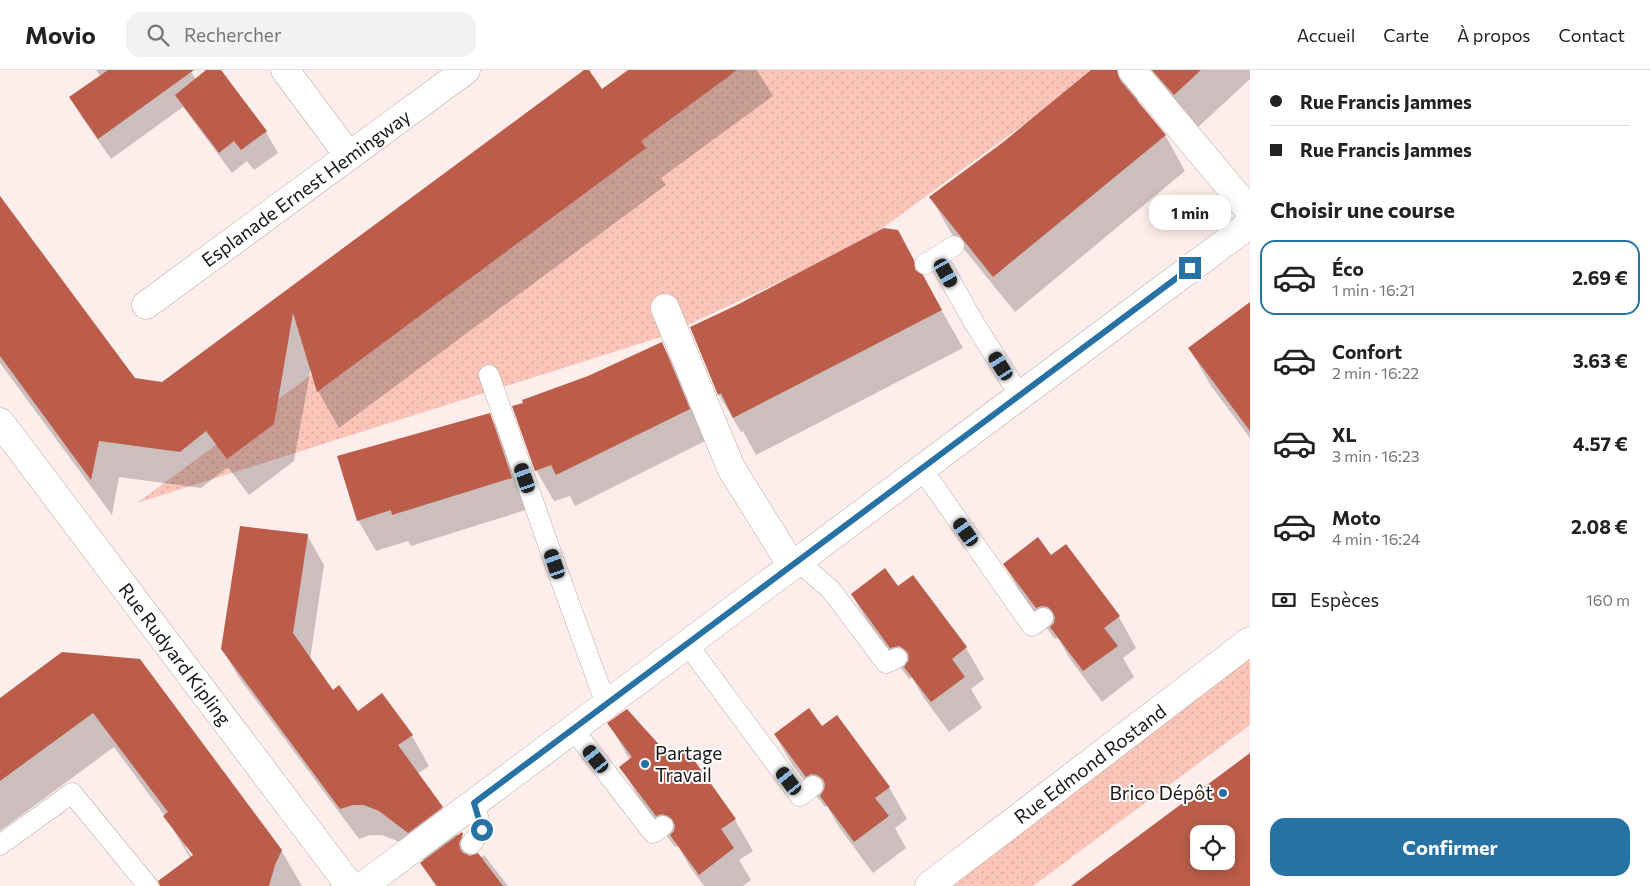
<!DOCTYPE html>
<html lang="fr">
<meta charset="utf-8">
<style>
:root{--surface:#fff;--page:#f2f2f2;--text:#222;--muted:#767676;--line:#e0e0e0;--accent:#2772a5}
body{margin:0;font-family:Commissioner,sans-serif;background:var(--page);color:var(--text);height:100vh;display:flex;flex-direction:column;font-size:19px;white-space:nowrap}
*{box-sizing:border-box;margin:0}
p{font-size:16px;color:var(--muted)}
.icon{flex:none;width:28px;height:28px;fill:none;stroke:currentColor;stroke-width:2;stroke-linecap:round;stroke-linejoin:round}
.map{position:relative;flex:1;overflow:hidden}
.drawer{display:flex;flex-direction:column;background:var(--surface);width:400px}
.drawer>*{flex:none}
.guide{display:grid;align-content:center;height:110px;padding:0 20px;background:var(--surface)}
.buttons{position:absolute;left:1190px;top:755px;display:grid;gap:10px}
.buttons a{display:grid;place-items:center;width:45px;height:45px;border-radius:10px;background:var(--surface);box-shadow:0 2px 12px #0003;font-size:25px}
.end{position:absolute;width:22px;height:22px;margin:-11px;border:6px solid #2772a5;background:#fff;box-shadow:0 0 0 2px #fff}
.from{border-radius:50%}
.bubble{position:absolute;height:35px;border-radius:15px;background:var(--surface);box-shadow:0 2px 12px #0003;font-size:16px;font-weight:700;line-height:35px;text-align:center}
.car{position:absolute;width:15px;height:30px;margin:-15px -8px;border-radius:6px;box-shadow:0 0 4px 1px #0007;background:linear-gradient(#222 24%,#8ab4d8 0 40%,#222 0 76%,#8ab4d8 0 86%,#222 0)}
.guide b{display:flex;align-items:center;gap:18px;height:48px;font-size:19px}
.guide b+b{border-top:1px solid var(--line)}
.guide i{width:12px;height:12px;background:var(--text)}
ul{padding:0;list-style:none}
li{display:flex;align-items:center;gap:15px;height:75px;margin:0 10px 8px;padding:0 10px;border:2px solid transparent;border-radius:15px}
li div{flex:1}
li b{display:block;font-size:19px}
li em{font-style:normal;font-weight:700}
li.on{border-color:var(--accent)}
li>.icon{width:45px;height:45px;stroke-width:1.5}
h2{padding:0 20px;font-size:22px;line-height:60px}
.pay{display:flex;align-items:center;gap:12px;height:55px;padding:0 20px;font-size:19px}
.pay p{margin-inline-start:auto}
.action{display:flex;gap:10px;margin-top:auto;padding:10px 20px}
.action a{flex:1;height:58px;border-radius:15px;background:var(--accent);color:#fff;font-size:20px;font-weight:700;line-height:58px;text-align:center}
header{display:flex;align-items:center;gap:30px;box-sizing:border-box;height:70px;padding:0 25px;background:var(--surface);border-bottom:1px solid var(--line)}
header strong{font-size:24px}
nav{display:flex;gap:28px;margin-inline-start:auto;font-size:18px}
.search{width:350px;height:45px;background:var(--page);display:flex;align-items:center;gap:12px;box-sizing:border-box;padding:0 18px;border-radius:15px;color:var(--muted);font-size:19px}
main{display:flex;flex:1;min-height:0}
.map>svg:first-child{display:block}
.grass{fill:url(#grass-dots)}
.shadow{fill:#0003;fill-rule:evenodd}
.building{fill:#bb5d4a;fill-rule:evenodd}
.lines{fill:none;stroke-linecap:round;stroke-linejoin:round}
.lane-casing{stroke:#baaca9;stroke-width:21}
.street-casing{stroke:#baaca9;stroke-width:29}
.lane{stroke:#fff;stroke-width:20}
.street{stroke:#fff;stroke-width:28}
.route{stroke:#2772a5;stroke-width:6}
.poi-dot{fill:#2772a5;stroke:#fff;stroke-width:2}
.labels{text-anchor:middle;stroke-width:4;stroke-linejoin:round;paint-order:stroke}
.street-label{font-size:19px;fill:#1c1716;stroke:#fff}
.poi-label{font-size:19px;fill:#1c1716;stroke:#fff;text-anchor:start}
</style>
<header>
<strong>Movio</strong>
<div class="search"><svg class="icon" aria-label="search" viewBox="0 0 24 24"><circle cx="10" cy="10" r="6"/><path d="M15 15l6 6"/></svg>Rechercher</div>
<nav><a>Accueil</a><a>Carte</a><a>À propos</a><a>Contact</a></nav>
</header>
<main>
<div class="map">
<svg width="1250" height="816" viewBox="0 0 1250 816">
<defs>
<pattern id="grass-dots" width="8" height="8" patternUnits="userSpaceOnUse" patternTransform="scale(1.25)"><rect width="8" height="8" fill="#fbc5b9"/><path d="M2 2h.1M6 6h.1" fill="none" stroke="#d7a89e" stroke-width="1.8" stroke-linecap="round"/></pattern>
</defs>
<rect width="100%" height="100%" fill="#feeeeb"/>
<path class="grass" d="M726 0H1098L861 174 664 266 137 433Z
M1250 577V655L1033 816H925Z"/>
<path class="shadow" d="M96 0H190L196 10 208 0H220L266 62 278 83 254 100 247 91 232 103 183 37 111 89 83 49 70 28 101 7Z
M586 0 602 20 630 0H757L773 26 661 108 666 115 339 358 318 321 311 297 294 391 249 425 228 397 201 418 119 407 112 445 0 293V128L134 310 163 314Z
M1093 0H1250V9L1195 60 1142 24 1137 31 1165 65 1185 101 1015 242 951 163 931 128 1002 74Z
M897 162 963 278 756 385 743 361 741 362 719 325 691 258Z
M1250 233V368L1211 316 1189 278Z
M662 274 680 305 707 370 575 436 570 426 554 431 536 400 588 307Z
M489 344 507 375 529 439 411 476 408 471 376 481 358 450Z
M307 465 324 495 310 590 332 622 358 642 412 666 429 696 417 704 442 738 458 766 461 764 474 786 480 788 484 785 508 816H435L422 793 425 791 397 771 382 765H370L359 769 240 609 222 579Z
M1051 487 1119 547 1136 578 1123 588 1134 607 1102 632 1070 589 1058 568 1055 569 1022 525 1004 494Z
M898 518 966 578 984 609 971 619 982 638 949 662 924 628 912 608 909 609 870 556 852 525Z
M62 583 281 780 302 816H179L190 788 165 746 114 677 0 761V629ZM185 777H189L197 789 195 791Z
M609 654 672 690 735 750 753 781 739 790 751 810 743 816H704L690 797 678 776 675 777 639 728 621 697 630 690Z
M822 658 889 717 907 749 895 758 906 778 873 803 839 757 827 736 825 737 793 696 775 665Z"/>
<path class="building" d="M108 0H194L98 69 69 27Z
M206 0H221L267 61 241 80 234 71 219 83 175 25Z
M584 0H589L602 19 628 0H737L641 71 646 78 317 322 293 243 274 354 227 389 206 361 180 382 99 371 91 410 0 286V126L135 308 162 312Z
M1091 0H1117L1120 10 1166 65 993 207 929 127 1002 73Z
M1152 0H1201L1174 25Z
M884 158 898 160 914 190 915 200 923 205 942 240 733 348 721 323 718 325 690 257 737 235Z
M1250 232V361L1188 278Z
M662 272 690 339 556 405 551 395 535 401 512 336 523 333 522 330 588 306Z
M490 343 512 408 392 445 391 440 357 451 337 386Z
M240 456 308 464 293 563 333 620 339 615 358 641 382 623 413 665 398 675 443 737 408 763 379 741 364 735H353L340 739 221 579Z
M1038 467 1051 485 1066 474 1120 546 1104 558 1118 576 1083 601 1050 557 1054 553 1055 547 1052 541 1048 537 1042 536 1036 538 1003 494Z
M885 498 898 516 913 505 967 577 952 589 965 607 931 632 904 597 909 590 908 583 904 579 899 576 890 578 851 524Z
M62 582 140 589 282 780 275 795 269 816H160L158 811 193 785 163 746 168 742 93 643 0 711V628Z
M809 638 822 656 837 645 890 717 875 728 889 746 854 772 820 726 824 720 825 714 823 709 817 705 811 704 806 707 774 664Z
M627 639 672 689 687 680 736 749 721 759 734 778 699 805 670 765 674 761 675 755 672 749 668 746 662 744 656 746 619 697 632 687 607 653Z
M1250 683V816H1071ZM1199 764H1226V791H1199Z
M462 762 463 764 459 773 460 779 463 783 470 786 478 783 503 816H437L420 793Z"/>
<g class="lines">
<defs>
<path id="lane" d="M937 187 954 176
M925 194 937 187 973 251 1020 326
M489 305 555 494 606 634
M922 399 1032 556 1043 548
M798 491 831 520 886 593 897 588
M687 574 800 726 813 716
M573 659 653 763 663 756
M471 774 482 760 474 733
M0 775 72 723 148 816"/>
<path id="street" d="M285 0 349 86
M1132 0 1250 141
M146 235 466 0
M665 238 731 398 792 496
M0 352 350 816
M363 816 1250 154
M929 816 1250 571"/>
</defs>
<use href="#lane" class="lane-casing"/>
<use href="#street" class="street-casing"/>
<use href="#lane" class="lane"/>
<use href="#street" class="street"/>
</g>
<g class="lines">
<path class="route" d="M482 760 474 733 1190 198"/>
</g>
<g class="poi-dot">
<circle cx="645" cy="694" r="5"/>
<circle cx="1223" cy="723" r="5"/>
</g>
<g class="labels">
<g class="street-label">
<text transform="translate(306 118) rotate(-36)" y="7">Esplanade Ernest Hemingway</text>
<text transform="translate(175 584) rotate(53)" y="7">Rue Rudyard Kipling</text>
<text transform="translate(1090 694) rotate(-37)" y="7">Rue Edmond Rostand</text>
</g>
<g class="poi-label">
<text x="655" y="690">Partage<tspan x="655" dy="22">Travail</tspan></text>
<text x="1213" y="730" text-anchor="end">Brico Dépôt</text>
</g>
</g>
</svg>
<div class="buttons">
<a><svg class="icon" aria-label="locate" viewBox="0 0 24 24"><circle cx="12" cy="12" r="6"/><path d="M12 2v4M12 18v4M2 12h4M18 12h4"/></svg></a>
</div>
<i class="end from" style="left:482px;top:760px"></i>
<i class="end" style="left:1190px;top:198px"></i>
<div class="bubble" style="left:1149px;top:125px;width:82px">1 min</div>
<i class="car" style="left:946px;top:203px;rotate:151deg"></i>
<i class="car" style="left:1001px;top:296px;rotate:328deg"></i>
<i class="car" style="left:525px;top:408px;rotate:341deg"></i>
<i class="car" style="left:966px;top:462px;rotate:325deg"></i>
<i class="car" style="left:555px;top:494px;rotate:341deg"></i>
<i class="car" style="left:596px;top:689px;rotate:322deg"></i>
<i class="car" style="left:789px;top:711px;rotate:323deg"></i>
</div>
<section class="drawer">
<div class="guide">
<b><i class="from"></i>Rue Francis Jammes</b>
<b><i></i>Rue Francis Jammes</b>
</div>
<h2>Choisir une course</h2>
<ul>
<li class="on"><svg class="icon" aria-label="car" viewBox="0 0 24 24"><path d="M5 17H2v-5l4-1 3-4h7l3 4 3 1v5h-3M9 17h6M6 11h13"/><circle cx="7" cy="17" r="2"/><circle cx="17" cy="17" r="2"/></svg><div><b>Éco</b><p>1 min · 16:21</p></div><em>2.69 €</em></li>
<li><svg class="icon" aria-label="car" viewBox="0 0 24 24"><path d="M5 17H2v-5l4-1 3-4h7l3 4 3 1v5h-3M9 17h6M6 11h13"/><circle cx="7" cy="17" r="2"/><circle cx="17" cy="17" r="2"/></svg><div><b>Confort</b><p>2 min · 16:22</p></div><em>3.63 €</em></li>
<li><svg class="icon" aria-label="car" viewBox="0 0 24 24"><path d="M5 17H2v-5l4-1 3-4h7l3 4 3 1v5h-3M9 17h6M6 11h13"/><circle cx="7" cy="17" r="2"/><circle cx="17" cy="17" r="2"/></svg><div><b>XL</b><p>3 min · 16:23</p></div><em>4.57 €</em></li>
<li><svg class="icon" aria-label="car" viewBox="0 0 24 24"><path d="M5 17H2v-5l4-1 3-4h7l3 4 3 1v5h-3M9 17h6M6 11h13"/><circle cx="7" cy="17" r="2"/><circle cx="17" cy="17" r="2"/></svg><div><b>Moto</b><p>4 min · 16:24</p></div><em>2.08 €</em></li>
</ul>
<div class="pay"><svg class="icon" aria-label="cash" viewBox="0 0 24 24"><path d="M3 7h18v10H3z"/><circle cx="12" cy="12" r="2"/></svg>Espèces<p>160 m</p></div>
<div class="action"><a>Confirmer</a></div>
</section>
</main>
